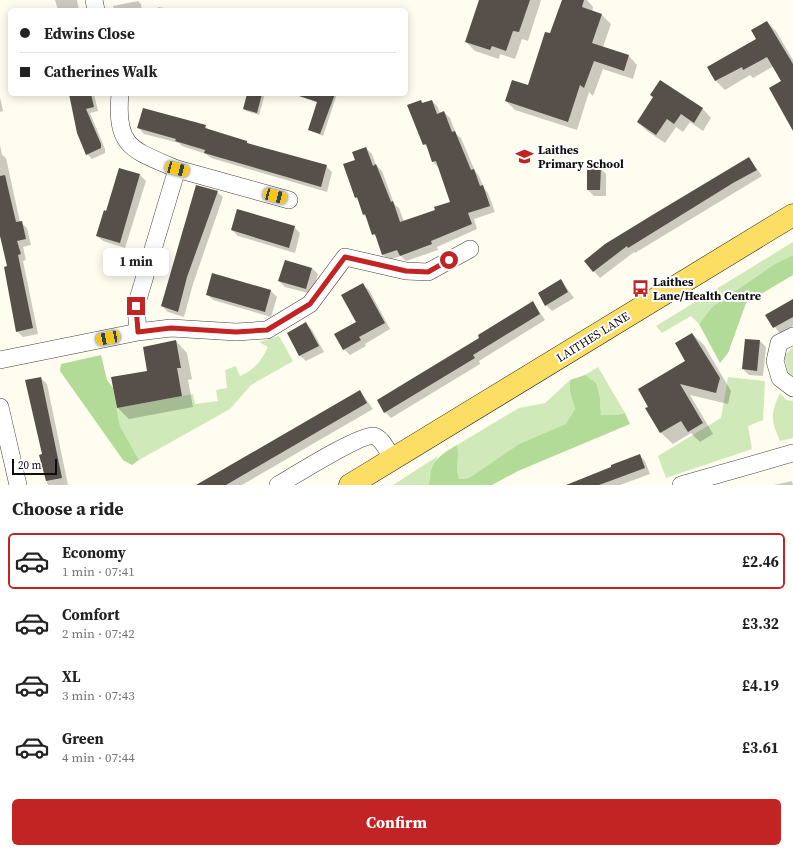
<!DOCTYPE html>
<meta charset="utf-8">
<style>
:root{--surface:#fff;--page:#f2f2f2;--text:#222;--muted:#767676;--line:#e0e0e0;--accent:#c12423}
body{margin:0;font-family:"Source Serif 4",serif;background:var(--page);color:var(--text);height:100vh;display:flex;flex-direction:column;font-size:15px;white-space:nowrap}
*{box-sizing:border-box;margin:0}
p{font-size:13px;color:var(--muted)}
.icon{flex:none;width:22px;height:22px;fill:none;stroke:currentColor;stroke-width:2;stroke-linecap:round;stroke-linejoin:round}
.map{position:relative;height:485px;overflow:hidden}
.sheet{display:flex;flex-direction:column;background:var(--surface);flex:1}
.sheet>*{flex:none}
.banner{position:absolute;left:8px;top:8px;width:400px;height:88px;border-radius:6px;box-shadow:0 2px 10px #0003;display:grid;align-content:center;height:88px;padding:0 12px;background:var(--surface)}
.scale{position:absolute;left:12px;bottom:10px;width:45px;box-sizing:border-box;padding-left:4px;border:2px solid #0e0e0e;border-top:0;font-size:11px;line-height:14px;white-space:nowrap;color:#0e0e0e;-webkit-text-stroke:3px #fff;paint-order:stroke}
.end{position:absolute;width:18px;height:18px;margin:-9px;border:5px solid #c12423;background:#fff;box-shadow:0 0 0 2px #fff}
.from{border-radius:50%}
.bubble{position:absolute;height:28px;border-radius:6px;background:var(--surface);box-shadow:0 2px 10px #0003;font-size:13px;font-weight:700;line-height:28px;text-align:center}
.car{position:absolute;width:12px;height:24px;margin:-12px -6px;border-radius:5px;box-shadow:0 0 3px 1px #0007;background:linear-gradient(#f5c518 24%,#345 0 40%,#f5c518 0 76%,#345 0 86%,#f5c518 0)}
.banner b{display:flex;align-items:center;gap:14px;height:38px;font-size:15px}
.banner b+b{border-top:1px solid var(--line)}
.banner i{width:10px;height:10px;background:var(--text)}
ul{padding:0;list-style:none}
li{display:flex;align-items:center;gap:12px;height:56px;margin:0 8px 6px;padding:0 4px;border:2px solid transparent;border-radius:6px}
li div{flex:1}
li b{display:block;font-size:15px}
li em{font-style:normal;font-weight:700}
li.active{border-color:var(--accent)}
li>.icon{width:36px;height:36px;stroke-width:1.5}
h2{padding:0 12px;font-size:18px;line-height:48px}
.primary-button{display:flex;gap:8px;margin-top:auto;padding:8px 12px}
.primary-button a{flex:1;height:46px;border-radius:6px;background:var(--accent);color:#fff;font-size:16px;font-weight:700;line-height:46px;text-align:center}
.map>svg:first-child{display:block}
.green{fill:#cfeab8}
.forest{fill:#b2db97}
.shadow{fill:#0003}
.building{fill:#57504a}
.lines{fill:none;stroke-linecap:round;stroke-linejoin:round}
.minor-casing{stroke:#414141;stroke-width:18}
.major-casing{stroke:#1f1f1f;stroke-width:23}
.minor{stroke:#fff;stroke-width:17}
.major{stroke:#fbde63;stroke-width:22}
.route{stroke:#c12423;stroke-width:5}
.labels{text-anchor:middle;stroke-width:4;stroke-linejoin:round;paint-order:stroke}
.poi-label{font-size:12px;font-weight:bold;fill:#0e0e0e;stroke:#fff;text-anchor:start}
.street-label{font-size:12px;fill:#0e0e0e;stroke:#fff}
</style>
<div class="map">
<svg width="793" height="485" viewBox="0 0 793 485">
<rect width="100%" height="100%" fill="#fffdef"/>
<path class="green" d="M793 242V255L773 265 712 307 699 324 691 316 662 333 656 326Z
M279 336 293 361 251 385 230 409 139 460 120 426 117 408 193 394 195 404 218 401 216 390 227 388 225 370 236 366 240 376C255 370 261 361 268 347L259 342Z
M793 347V378L789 377 784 356Z
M598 367 625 413 617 415H601L600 398 585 375Z
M728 377 765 381 763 420 748 426 752 449 666 478 658 456 721 418Z
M570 380V392L575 409 567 424 519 444 469 478 459 479C455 465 460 460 457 445L519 408 545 403Z
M780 393 786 400 793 401V438L780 441C771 421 770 414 780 393Z
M438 456 429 477V485H393Z"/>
<path class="forest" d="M793 255V275L746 303 728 353 720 363 699 324 712 307 773 265Z
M101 355 107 380 113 388 120 426 139 460 132 465 123 460 60 371 61 364Z
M585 375 596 383 600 398 601 415H617L625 413 630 424 518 471 492 485H429C430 462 438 456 457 445 460 459 455 466 459 479L469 478 519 444 566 424 575 409 570 392V380Z"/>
<path class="shadow" d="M55 0H77L79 10H58Z
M480 0H541L528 41 522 39 515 59 500 54 499 59 475 51 466 42Z
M563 0H587L593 7 592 12 602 15 611 24 603 47 629 56 637 65 633 79 603 69 593 96 589 92 577 130 515 110 506 101 529 86 551 34Z
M138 1 141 4 142 10H114L113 6Z
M158 7 177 10H158Z
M767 22 776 31 793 60V128L782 81 774 66 753 78 750 75 725 90 716 81 708 68 758 40Z
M660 82 703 109 711 118 703 131 690 122 683 132 676 127 665 143 647 131 638 122 654 97Z
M69 94H94L98 111 90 113 105 149V153L92 159 87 154Z
M248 94H265L259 115 246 111 244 109Z
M320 94H337L323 136 309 130Z
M0 97 3 111 0 112Z
M421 101 424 104 432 101 438 107 440 114 444 112 450 118 456 134 461 138 475 171 479 176 484 188 488 193 495 212 474 219 477 229 437 247 438 250 406 261 401 256 389 260 383 255 378 238 373 234 368 219 364 215 359 201 355 197 356 160 366 148 372 154 376 165 382 171 394 204 399 208 404 222 436 211 451 202 439 168 433 162 429 149 424 144Z
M205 126 210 131 247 142 249 144 326 166 332 172 327 192 211 158 206 154 182 146 179 143 144 134 139 128Z
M0 145 2 155 6 158 20 222 27 228 31 245 23 247 26 260 23 261 38 334 23 337 17 331 8 267 0 231Z
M749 158 762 176 635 253 634 252 600 278 585 261Z
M600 168 606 174V196H594L588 190Z
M140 175 146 181 125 248 103 241 97 236Z
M217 192 223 197 193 284 184 317 168 312 162 306Z
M294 227 300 233 295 253 238 236 232 230Z
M312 268 318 274 312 294 285 287 279 281Z
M213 275 271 291 277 297 271 317 213 300 207 294Z
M561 280 574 298 552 311 546 305Z
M363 285 369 290 390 329 365 344 366 346 350 355 344 349 357 322Z
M793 300V326L780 334 767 316Z
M533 302 545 320 479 361 480 364 391 418 385 412 481 338Z
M306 324 312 330 324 352 306 361 300 356 288 334Z
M692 334 704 345 731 391 728 404 690 395 713 434 700 442 691 433 673 444 661 433 647 409 686 361Z
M176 341 187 353 192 379 188 380 193 407 129 419 118 408Z
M760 341 766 347 763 376 749 375 743 369Z
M41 378 47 384 68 485H48L47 482 41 455H43Z
M360 391 373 409 242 485H199Z
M639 455 645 461 650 474 620 485H570Z
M792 481 793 485H774Z"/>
<path class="building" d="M479 0H530L519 32 513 31 506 51 492 46 490 50 465 42Z
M562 0H584L582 7 602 14 592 43 629 55 624 71 594 61 584 88 580 85 568 122 505 101 512 80 528 85 545 32 550 33Z
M767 21 793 64V131L769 88 781 81 767 57 743 70 742 67 715 81 707 67 756 39 751 30Z
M660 80 703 108 694 123 681 114 674 124 667 119 656 135 637 122 653 97 650 95Z
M69 94H91L94 107 86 109 101 144V148L86 155 77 133Z
M247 94H262L257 113 243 109Z
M299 94H335L320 134 308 130 317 102 299 96Z
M421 100 422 103 432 100 437 114 444 111 452 132 455 131 471 170 474 169 480 186 483 185 490 206 468 213 472 224 431 241 432 244 400 256 397 250 382 255 375 234 372 235 365 214 363 215 357 197 355 198 343 164 355 160 352 152 366 147 373 166 376 164 391 202 393 201 400 222 435 210 434 207 450 202 436 161 432 162 426 144 423 145 407 105Z
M143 108 206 125 205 128 247 141V143L327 165 321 187 204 153 205 150 175 141 176 139 137 128Z
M749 157 757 170 733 183 628 248 627 246 593 272 584 261 605 244 654 214Z
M587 167H601L600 190H587Z
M119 168 140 174 120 243 96 236 104 210 106 211Z
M5 175 16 222 22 221 26 239 17 241 21 254 18 255 33 328 16 332 4 267 7 266 0 236V176Z
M196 185 218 191 187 277 178 312 161 306Z
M237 209 295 226 289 248 231 230Z
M285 260 312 268 306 289 278 281Z
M212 273 271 290 265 312 206 295Z
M561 279 568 292 545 306 538 293Z
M363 283 385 323 359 337 361 340 343 350 334 334 356 322 341 295Z
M793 299V317L773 328 765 315Z
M533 301 540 314 473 355 475 358 384 413 377 400 479 338 478 335Z
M306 322 319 346 299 356 287 333Z
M692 333 720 378 716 393 680 384 703 423 688 432 681 421 660 433 645 408 648 407 638 389 685 361 675 343Z
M745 339 760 340 757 371 742 369Z
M176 340 181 368H177L182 396 117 408 111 377 147 371 143 347Z
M41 377 62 478 46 481 39 455 42 454 25 380Z
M360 390 367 403 226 485H196Z
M640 454 645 468 599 485H566L611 467V465Z"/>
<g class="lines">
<defs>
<path id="minor" d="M94 0 96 10
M120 94C115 148 133 150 177 169
M138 332 136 306 177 169 289 200
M793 336 779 343 775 361 780 378 793 388
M0 360 138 332 171 328 236 332 267 330 310 304 345 257 406 271 428 272 470 249
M0 407 18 485
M278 485C292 477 362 433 374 436 382 438 388 452 393 459
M681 485 793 453"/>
<path id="major" d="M350 485 793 215"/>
</defs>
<use href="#minor" class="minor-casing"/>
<use href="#major" class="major-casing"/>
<use href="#minor" class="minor"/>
<use href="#major" class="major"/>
</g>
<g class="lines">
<path class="route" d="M136 306 138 332 171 328 236 332 267 330 310 304 345 257 406 271 428 272 449 260"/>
</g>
<defs>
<symbol id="school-bare" viewBox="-9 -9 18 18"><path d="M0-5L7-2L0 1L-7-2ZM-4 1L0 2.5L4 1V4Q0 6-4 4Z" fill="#c12423" stroke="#fff" stroke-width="2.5" paint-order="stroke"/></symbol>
<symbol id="bus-bare" viewBox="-9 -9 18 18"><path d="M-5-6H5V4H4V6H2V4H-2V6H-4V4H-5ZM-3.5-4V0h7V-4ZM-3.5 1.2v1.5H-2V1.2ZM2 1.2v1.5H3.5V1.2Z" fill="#c12423" stroke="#fff" stroke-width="2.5" paint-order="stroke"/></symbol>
</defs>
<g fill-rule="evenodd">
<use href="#school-bare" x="512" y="144" width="25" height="25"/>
<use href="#bus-bare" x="628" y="276" width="25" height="25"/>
</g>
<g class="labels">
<g class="poi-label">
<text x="538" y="154">Laithes<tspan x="538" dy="14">Primary School</tspan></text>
<text x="653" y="286">Laithes<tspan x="653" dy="14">Lane/Health Centre</tspan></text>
</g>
<g class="street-label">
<text transform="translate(593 337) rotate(-32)" y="4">LAITHES LANE</text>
</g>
</g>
</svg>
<div class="scale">20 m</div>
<i class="end from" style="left:449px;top:260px"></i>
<i class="end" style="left:136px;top:306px"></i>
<div class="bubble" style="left:103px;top:248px;width:66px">1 min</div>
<i class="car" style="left:177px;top:169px;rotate:105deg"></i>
<i class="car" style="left:275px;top:196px;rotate:105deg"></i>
<i class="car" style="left:108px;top:338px;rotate:259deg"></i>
<div class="banner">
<b><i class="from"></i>Edwins Close</b>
<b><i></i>Catherines Walk</b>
</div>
</div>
<section class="sheet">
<h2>Choose a ride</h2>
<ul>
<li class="active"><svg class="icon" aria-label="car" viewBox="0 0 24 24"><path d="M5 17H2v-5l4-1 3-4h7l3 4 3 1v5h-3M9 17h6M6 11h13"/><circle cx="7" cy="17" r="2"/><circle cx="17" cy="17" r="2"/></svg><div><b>Economy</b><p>1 min · 07:41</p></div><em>£2.46</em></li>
<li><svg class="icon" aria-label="car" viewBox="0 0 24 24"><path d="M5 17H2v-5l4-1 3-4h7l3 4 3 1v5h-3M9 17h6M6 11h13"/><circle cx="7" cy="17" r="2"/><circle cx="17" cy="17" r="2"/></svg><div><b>Comfort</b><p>2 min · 07:42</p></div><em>£3.32</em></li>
<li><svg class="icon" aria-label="car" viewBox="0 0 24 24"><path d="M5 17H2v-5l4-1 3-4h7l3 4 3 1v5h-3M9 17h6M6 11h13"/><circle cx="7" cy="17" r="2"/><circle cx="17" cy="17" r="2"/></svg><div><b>XL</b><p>3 min · 07:43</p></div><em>£4.19</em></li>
<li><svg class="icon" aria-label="car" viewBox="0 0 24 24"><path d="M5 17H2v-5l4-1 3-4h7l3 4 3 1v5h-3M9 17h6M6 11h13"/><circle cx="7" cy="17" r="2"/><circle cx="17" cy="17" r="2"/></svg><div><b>Green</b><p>4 min · 07:44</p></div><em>£3.61</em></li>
</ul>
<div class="primary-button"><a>Confirm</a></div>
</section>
